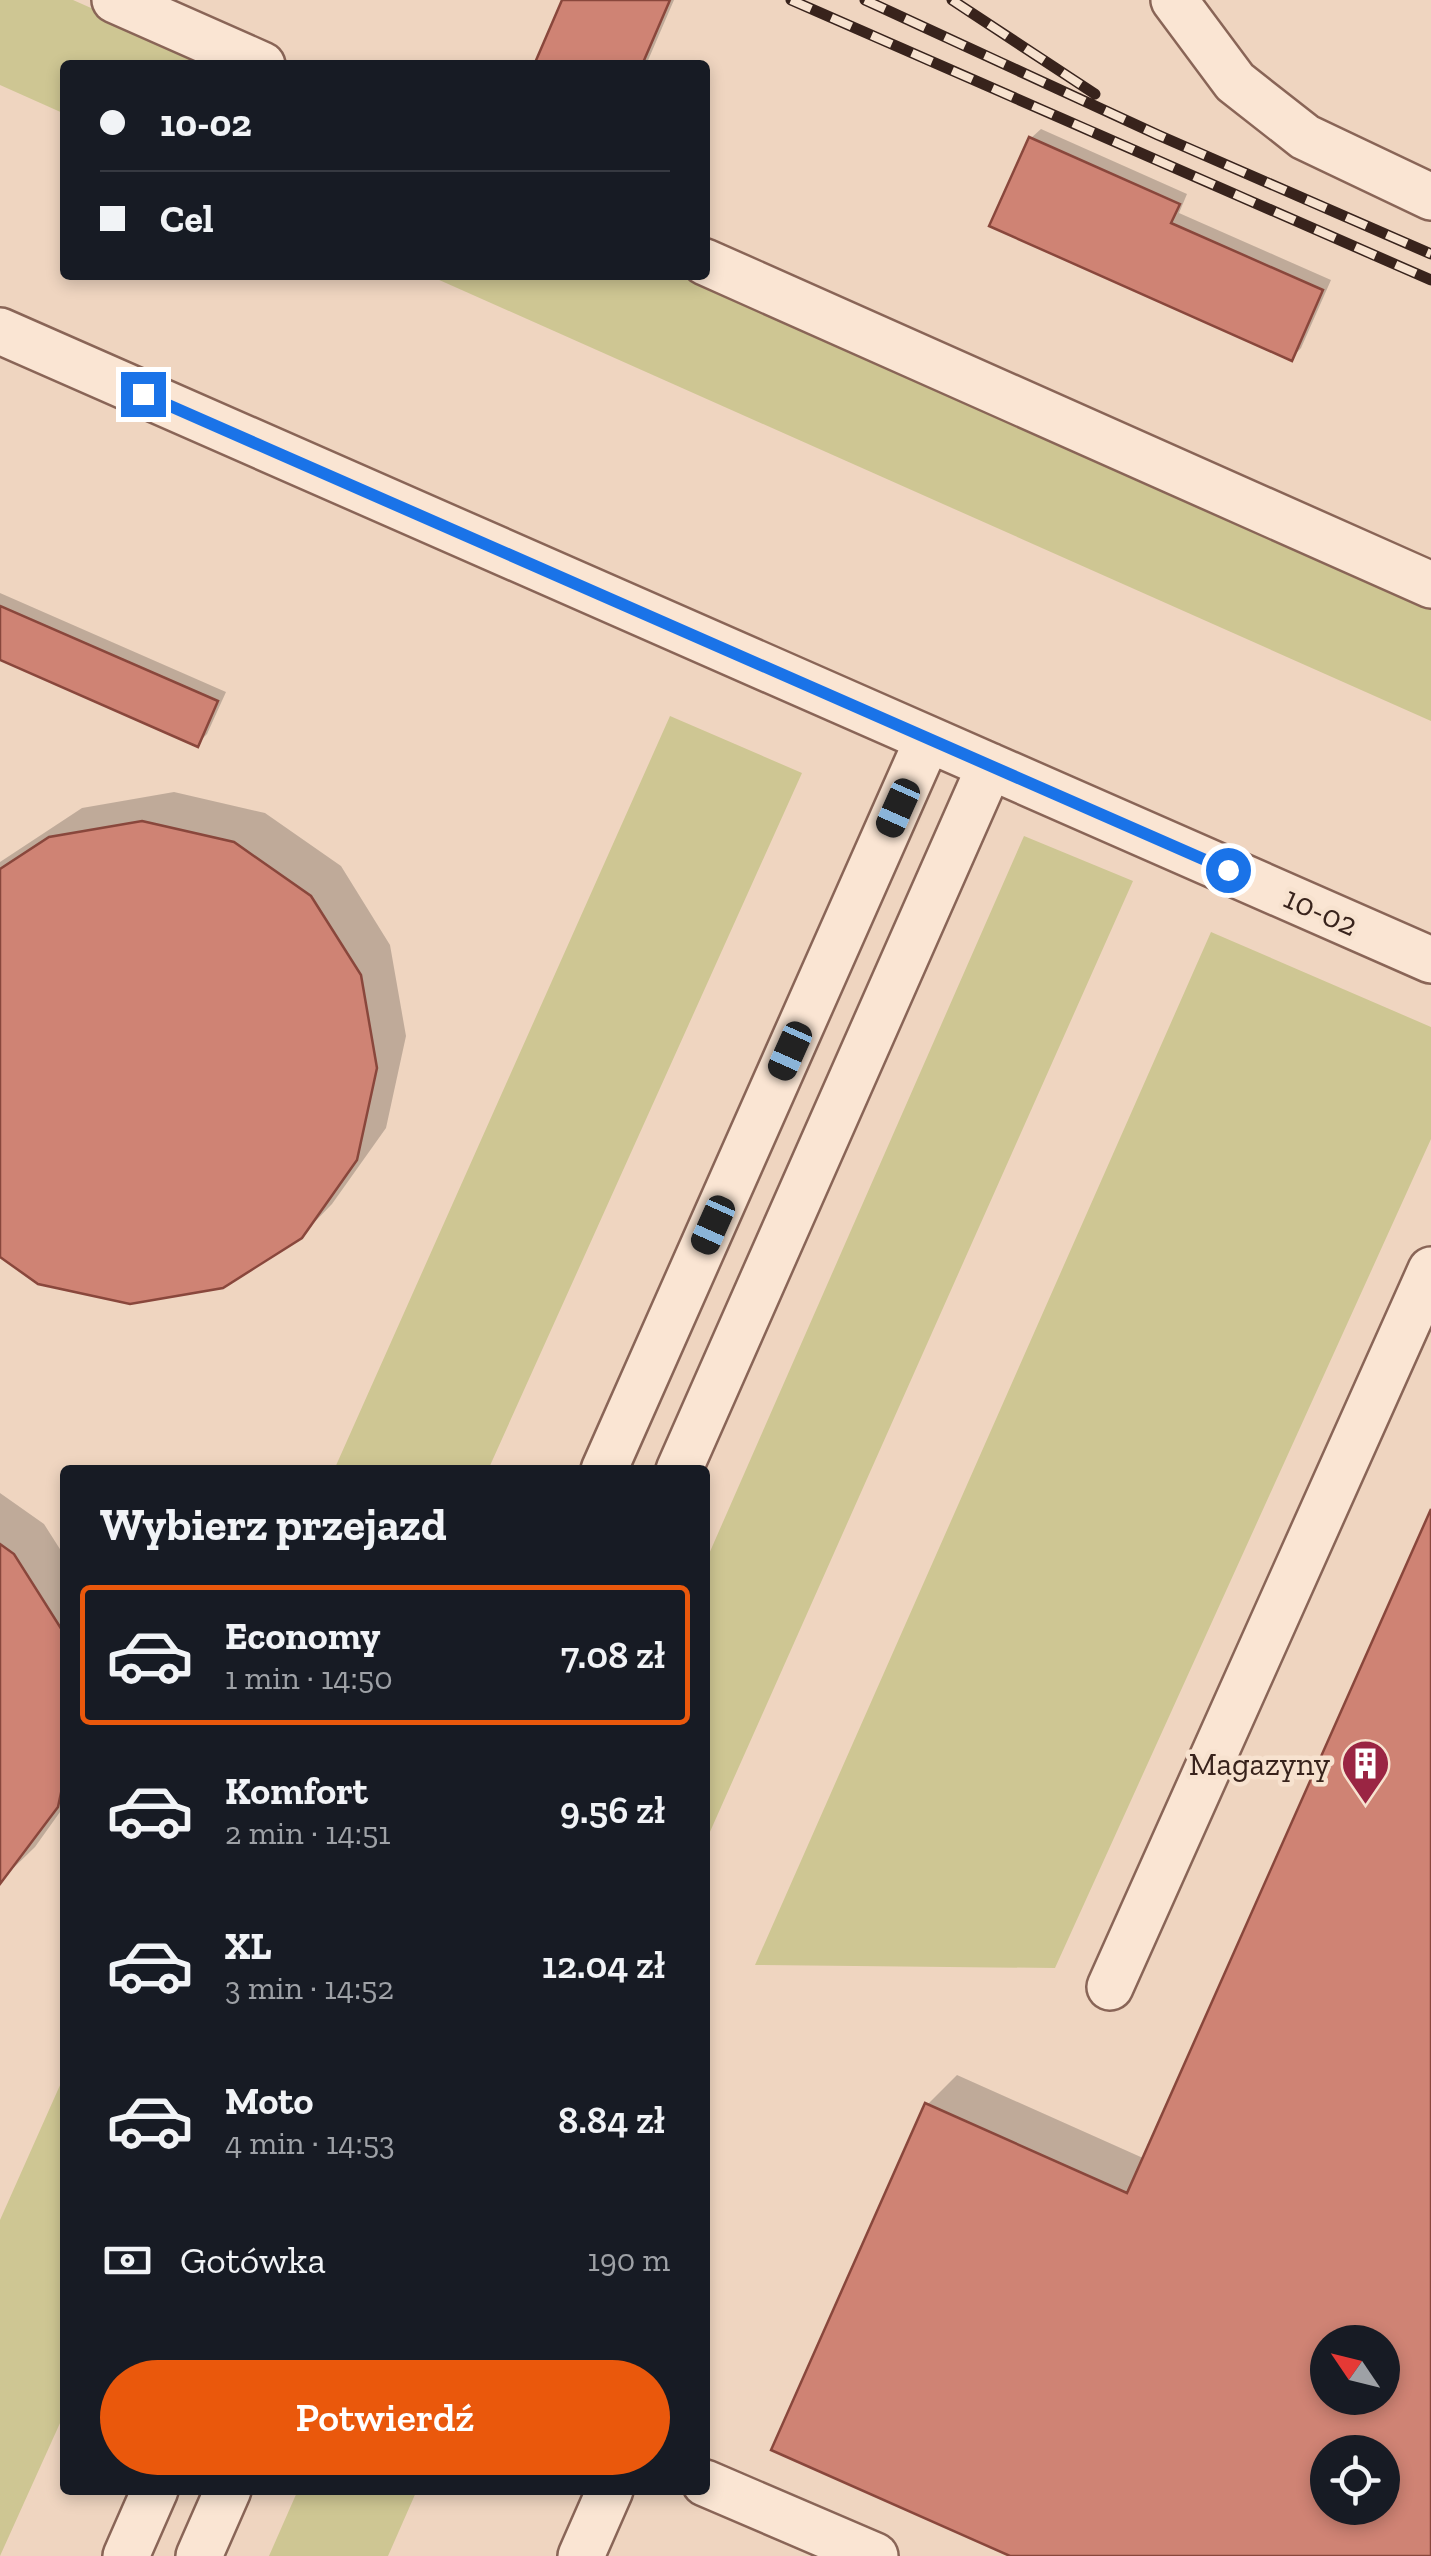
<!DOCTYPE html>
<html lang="pl">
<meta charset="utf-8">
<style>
:root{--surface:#171b24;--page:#20242c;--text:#f1f3f6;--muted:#9ea1a6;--line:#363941;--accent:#ea580c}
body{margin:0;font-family:"Zilla Slab",serif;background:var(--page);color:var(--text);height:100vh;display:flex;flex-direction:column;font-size:38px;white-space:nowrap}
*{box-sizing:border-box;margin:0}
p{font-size:32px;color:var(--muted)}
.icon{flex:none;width:55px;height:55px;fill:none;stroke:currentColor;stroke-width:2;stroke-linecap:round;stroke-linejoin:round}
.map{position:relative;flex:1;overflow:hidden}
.sheet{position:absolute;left:60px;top:1465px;width:650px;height:1030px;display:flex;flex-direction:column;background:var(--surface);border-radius:10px;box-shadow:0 5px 15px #0003}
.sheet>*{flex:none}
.banner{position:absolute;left:60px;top:60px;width:650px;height:220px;border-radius:10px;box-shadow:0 5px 15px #0003;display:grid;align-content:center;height:220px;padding:0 40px;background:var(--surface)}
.needle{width:65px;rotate:305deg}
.controls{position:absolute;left:1310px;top:2325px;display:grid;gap:20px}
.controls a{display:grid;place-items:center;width:90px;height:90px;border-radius:50%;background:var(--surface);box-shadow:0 5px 15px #0003;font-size:50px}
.end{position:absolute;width:45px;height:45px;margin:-22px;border:12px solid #1a73e8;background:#fff;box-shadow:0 0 0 5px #fff}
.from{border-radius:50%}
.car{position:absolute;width:30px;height:60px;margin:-30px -15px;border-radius:12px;box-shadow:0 0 8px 2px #0007;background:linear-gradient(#222 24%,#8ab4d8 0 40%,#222 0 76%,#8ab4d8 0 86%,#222 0)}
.banner b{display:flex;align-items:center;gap:35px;height:95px;font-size:38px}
.banner b+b{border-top:2px solid var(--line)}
.banner i{width:25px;height:25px;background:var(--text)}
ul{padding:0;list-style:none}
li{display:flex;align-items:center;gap:30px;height:140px;margin:0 20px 15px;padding:0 20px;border:5px solid transparent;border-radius:10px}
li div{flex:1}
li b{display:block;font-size:38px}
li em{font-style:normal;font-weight:600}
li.selected{border-color:var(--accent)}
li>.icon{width:90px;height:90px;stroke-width:1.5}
h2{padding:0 40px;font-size:45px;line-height:120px}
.pay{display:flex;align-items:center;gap:25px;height:110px;padding:0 40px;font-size:38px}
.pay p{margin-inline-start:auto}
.primary-button{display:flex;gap:20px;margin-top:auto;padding:20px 40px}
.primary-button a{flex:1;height:115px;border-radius:60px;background:var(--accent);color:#fff;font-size:40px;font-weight:600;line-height:115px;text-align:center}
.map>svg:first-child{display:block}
.green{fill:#cec693}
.shadow{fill:#0003;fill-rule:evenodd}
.building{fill:#cf8374;stroke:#89473c;stroke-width:2.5;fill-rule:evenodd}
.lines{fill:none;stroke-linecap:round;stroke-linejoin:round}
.minor-casing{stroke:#896557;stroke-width:50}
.minor{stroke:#fae5d3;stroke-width:45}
.rail-casing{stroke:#38231c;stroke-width:11}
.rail{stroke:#f7e2cf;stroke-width:8;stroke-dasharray:22;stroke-linecap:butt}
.route{stroke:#1a73e8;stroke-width:12}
.labels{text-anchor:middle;stroke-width:9;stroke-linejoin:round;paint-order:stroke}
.street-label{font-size:32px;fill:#38231c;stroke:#f7e2cf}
.poi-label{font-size:32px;fill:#38231c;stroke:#f7e2cf;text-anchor:end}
</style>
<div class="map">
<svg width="1431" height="2556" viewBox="0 0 1431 2556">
<rect width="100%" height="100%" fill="#efd5c0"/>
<path class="green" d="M0 0H73L220 65H65V114L0 85Z
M428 275H695L1431 601V721Z
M670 716 802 773 488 1470H334Z
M1024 836 1133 881 705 1843V1563Z
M1211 932 1431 1027V1139L1055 1968 755 1965Z
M65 2074V2412L0 2556V2220Z
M298 2490H417L388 2556H269Z"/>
<path class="shadow" d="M565 0H674L646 65H537Z
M1041 129 1187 194 1179 213 1331 280 1301 348 1292 358 1031 138Z
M0 593 226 692 207 734 197 744 0 658Z
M174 792 265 813 341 866 390 945 406 1036 386 1128 332 1204 301 1236 0 1254V862L82 808Z
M0 1493 44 1524 65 1557V1805L35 1847 0 1881Z
M1431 1515V2556H1017L927 2105 957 2075 1143 2158ZM1328 2342H1382V2398H1328ZM1328 2452H1382V2508H1328Z"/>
<path class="building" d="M562 0H670L642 65H534Z
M1029 137 1180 204 1171 223 1323 290 1292 361 989 226Z
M0 606 218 701 198 747 0 660Z
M142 821 234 842 311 896 361 975 377 1068 357 1160 302 1238 223 1288 130 1304 38 1284 0 1257V869L49 837Z
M1431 1509V2556H1010L771 2450 925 2103 1127 2193ZM1328 2342H1382V2398H1328ZM1328 2452H1382V2508H1328Z
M0 1544 14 1554 62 1630 65 1646V1774L58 1807 0 1884Z"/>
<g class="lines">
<defs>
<path id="minor" d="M115 0 262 65
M1174 0 1235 82 1305 137 1431 197
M705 262 1431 585
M0 331 1431 960
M604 1470 928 739
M679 1470 990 766
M1110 1987 1431 1270
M705 2483 875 2556
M126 2556 155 2490
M199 2556 228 2490
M581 2556 610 2490"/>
</defs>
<use href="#minor" class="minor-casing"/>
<use href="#minor" class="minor"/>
<defs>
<path id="rail" d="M791 0 1431 280
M865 0 1158 135 1431 254
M952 0 1095 94"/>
</defs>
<use href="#rail" class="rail-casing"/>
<use href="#rail" class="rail"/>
</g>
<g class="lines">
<path class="route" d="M143 394 1228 870"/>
</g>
<defs>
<symbol id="building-pin" viewBox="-11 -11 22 30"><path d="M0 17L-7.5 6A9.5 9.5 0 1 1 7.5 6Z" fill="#9a2543" stroke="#f7e2cf"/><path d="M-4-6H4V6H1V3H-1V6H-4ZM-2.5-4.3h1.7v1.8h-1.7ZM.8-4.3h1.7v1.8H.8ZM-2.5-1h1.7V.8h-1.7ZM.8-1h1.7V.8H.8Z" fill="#fff"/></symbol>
</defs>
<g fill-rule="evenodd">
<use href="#building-pin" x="1338" y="1736" width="55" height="75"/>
</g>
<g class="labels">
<g class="street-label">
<text transform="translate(1321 911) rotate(24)" y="11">10-02</text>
</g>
<g class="poi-label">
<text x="1330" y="1775">Magazyny</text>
</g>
</g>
</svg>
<div class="controls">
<a><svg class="needle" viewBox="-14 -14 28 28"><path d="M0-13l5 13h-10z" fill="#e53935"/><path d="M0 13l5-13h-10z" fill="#9ea1a6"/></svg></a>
<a><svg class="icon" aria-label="locate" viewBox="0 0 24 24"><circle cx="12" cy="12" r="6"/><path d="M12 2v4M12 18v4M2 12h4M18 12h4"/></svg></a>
</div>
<i class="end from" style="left:1228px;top:870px"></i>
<i class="end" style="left:143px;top:394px"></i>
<i class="car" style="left:898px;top:808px;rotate:204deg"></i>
<i class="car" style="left:790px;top:1051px;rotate:204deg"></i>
<i class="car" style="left:713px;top:1225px;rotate:204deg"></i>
<div class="banner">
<b><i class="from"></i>10-02</b>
<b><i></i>Cel</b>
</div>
<section class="sheet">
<h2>Wybierz przejazd</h2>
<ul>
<li class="selected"><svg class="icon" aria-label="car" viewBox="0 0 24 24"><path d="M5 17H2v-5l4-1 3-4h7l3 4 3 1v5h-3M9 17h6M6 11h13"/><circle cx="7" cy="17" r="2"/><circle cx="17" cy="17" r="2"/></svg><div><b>Economy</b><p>1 min · 14:50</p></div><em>7.08 zł</em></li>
<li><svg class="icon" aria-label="car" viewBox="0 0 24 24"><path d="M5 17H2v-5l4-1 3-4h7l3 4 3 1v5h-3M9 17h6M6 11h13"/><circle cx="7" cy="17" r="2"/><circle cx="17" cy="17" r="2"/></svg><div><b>Komfort</b><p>2 min · 14:51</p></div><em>9.56 zł</em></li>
<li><svg class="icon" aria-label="car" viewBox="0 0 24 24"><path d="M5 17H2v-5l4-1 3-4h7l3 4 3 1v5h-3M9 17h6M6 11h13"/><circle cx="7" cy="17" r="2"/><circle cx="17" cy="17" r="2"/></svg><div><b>XL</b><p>3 min · 14:52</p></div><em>12.04 zł</em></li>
<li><svg class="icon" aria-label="car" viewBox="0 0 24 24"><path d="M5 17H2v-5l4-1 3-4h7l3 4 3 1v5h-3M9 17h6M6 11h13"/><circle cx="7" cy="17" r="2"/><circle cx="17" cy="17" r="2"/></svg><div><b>Moto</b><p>4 min · 14:53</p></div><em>8.84 zł</em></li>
</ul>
<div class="pay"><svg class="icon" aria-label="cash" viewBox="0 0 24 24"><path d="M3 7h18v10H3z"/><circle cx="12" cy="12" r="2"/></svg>Gotówka<p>190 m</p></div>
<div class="primary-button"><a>Potwierdź</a></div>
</section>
</div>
